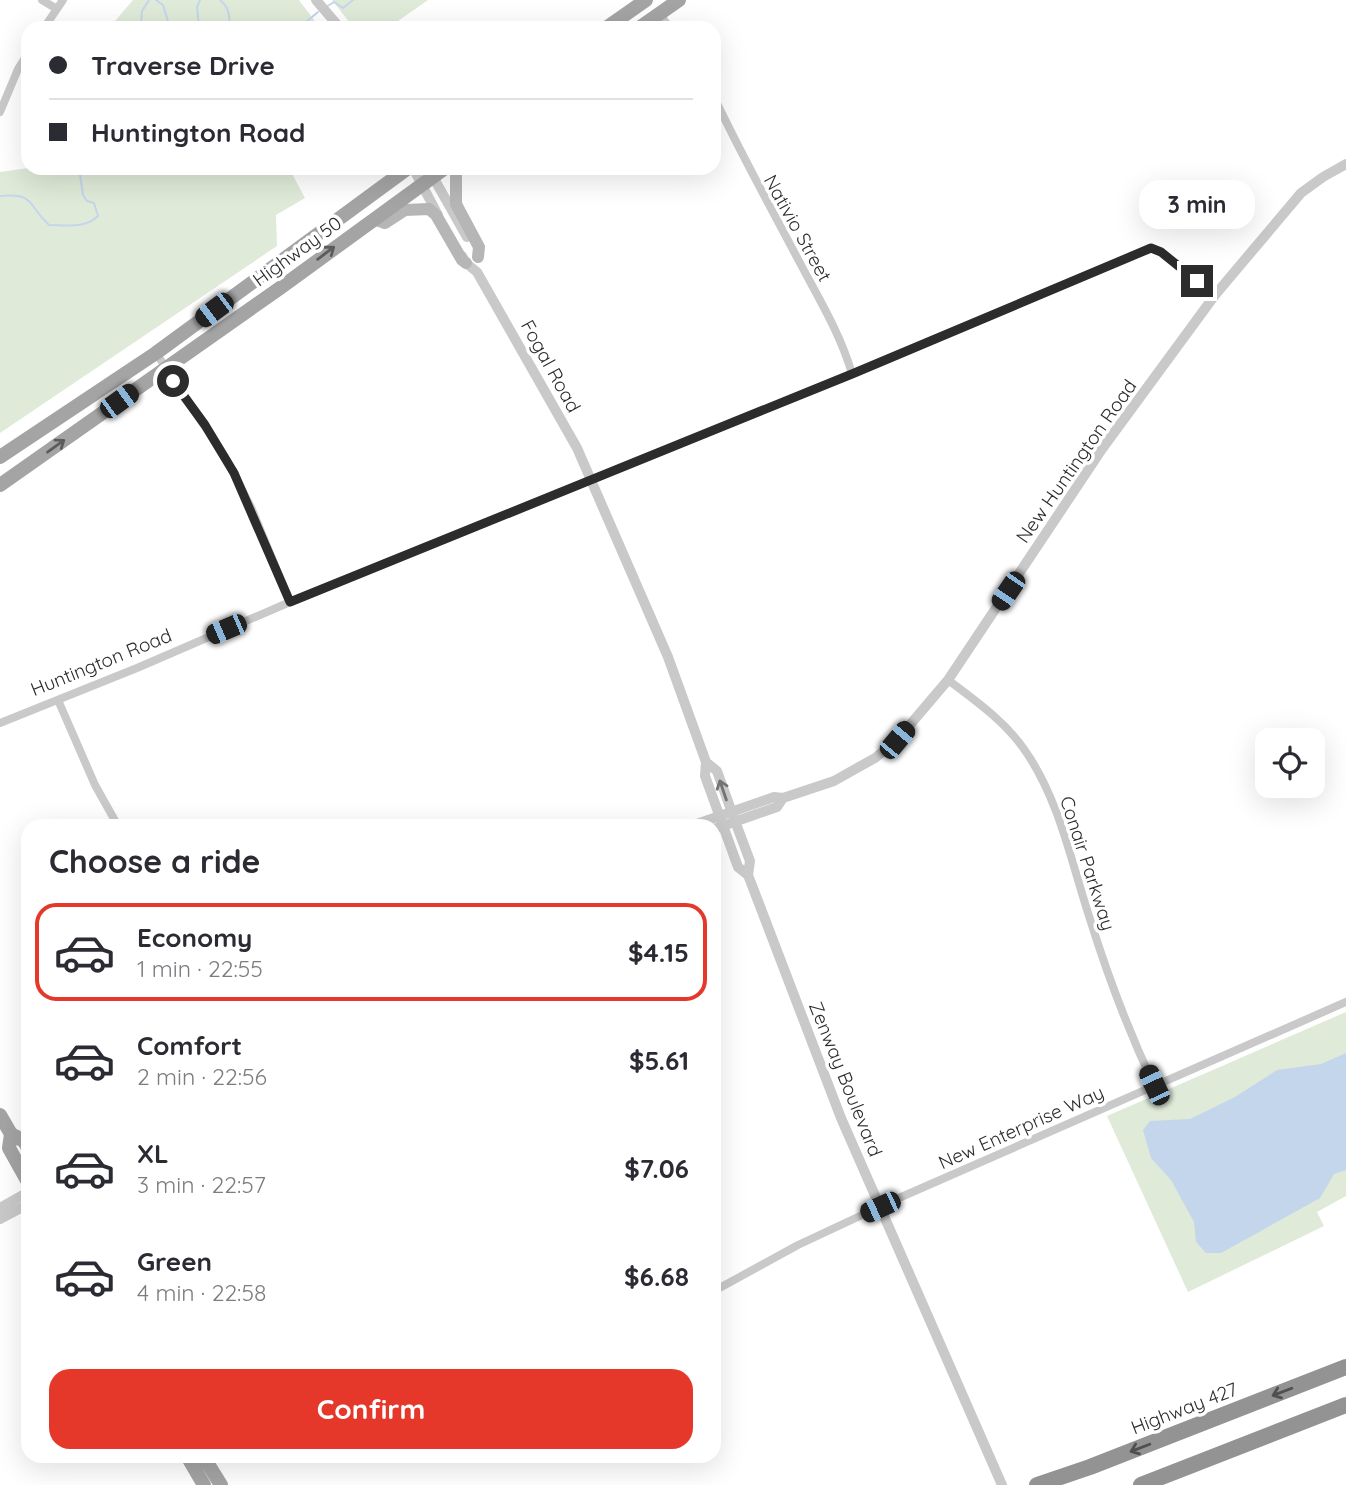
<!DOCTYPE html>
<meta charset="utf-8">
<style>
:root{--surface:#fff;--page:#f7f7f7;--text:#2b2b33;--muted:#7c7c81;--line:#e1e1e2;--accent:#e6382a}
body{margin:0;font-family:Quicksand,sans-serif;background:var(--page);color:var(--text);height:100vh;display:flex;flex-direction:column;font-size:26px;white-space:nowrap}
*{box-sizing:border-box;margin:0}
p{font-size:23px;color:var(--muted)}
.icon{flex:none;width:38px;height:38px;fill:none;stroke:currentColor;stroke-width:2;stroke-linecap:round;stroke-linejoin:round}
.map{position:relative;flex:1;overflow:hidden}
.side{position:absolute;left:21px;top:819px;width:700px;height:644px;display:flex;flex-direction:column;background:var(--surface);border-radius:21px;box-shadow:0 7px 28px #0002}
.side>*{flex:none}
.top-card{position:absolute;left:21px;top:21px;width:700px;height:154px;border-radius:21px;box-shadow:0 7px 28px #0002;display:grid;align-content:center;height:154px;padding:0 28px;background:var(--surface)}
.buttons{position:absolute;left:1255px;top:728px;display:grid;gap:14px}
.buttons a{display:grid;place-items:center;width:70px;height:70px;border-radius:14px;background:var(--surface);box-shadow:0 7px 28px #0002;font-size:35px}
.end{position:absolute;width:32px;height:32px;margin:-16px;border:9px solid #2c2c2c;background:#fff;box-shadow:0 0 0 4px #fff}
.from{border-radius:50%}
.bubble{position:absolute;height:49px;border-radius:21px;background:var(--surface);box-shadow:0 7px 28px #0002;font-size:23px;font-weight:800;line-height:49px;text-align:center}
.car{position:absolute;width:21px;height:42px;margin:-21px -10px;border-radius:9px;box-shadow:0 0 5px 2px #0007;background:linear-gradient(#222 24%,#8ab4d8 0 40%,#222 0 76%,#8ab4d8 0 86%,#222 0)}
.top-card b{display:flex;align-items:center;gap:24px;height:66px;font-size:26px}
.top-card b+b{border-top:2px solid var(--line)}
.top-card i{width:18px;height:18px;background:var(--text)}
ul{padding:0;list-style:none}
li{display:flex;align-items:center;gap:21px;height:98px;margin:0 14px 10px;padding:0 14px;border:4px solid transparent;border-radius:21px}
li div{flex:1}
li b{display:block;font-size:26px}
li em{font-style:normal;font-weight:800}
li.active{border-color:var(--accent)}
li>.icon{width:63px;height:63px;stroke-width:1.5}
h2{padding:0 28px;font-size:32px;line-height:84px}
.cta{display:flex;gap:14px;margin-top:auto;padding:14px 28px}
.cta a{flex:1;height:80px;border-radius:21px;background:var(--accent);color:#fff;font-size:28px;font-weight:800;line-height:80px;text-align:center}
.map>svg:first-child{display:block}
.green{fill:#dfead8}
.water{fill:#c4d6eb}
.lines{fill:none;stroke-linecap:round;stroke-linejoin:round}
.stream{stroke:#c4d6eb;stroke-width:2}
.minor{stroke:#c9c9c9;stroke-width:8}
.tertiary{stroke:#c9c9c9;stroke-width:10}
.secondary{stroke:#b6b6b6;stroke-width:12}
.primary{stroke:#a4a4a4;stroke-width:14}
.motorway{stroke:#939393;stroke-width:16}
.oneway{stroke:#5c5c5c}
.oneway2{stroke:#737373}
.oneway3{stroke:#505050}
.route{stroke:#2c2c2c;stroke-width:9}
.labels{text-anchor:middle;stroke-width:7;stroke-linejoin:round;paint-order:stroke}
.street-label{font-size:19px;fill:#2c2c2c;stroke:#fff}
</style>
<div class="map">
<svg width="1346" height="1485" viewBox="0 0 1346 1485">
<rect width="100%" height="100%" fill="#fff"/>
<path class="green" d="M133 0H299L320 28H109Z
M332 0H428L388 28H354Z
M28 168H289L305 198 276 215 277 246 0 433V172Z
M1346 1012V1196L1317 1212 1324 1226 1188 1292 1107 1116Z"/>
<path class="water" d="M1346 1053V1170L1334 1174 1320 1198 1221 1253H1206L1196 1242 1194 1222 1171 1180 1151 1158 1143 1130 1150 1121 1190 1119 1235 1097 1277 1070 1321 1064Z"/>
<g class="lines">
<path class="stream" d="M156 0 163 5 170 28
M220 0C230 8 229 16 230 28
M326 7 334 2 343 8 353 0
M148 28 141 22 142 11 149 0
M199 28 197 7 200 0
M299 28 318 12
M0 196C36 193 27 205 49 225 66 225 85 229 98 216L94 203 87 201 83 195 79 168"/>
<path class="minor" d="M42 0 57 9
M659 13 670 28
M44 28 63 0
M714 97C741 154 771 208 800 263 819 299 841 335 852 374
M0 112 18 69 28 53
M156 353 225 457 251 507 290 602
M948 680C976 701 1007 723 1026 752 1059 800 1071 861 1089 916 1107 974 1128 1030 1154 1085
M58 700 95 785 118 826
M0 723 137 668 290 602 852 374 1151 248 1161 252 1215 295
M714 1291 798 1245 892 1201 1346 1002"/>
<path class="tertiary" d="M316 0 340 28
M413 168 438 215
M428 168 467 237
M462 256 466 263 477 272 577 448 668 657 706 762 705 776 738 867 748 875 841 1118 1002 1485
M706 762 717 771 735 821 750 861 748 875
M691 826 774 797 783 798 834 781 875 758 897 740 948 680 1102 449 1215 295 1301 193 1323 177 1346 164
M714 829 777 807 783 798
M0 1208 28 1192
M0 1219 28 1204"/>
<path class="secondary" d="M456 168V204L479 247 478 257
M374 219 385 223 405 210 429 209 436 215 462 260 466 263"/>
<path class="primary" d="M606 28 646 0
M639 28 679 0
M0 457 156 353 408 168
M0 485 280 288 445 168
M0 1115 11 1134 9 1148 28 1182
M11 1134 24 1141 28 1148
M187 1456 204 1485
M203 1456 221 1485"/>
<path class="motorway" d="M1037 1485 1090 1467 1346 1367
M1141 1485 1346 1405"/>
</g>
<defs><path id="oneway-shaft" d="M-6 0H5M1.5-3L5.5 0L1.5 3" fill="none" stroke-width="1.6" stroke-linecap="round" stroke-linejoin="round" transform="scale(1.75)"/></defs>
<g class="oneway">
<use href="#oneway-shaft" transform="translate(326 253) rotate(-37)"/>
<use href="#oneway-shaft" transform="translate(56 446) rotate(-36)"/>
</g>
<use class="oneway2" href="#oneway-shaft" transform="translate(723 790) rotate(-109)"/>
<g class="oneway3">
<use href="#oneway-shaft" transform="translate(1282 1392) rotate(159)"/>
<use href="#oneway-shaft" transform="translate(1140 1448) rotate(159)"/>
</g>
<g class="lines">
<path class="route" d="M173 381 205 425 234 473 290 602 852 374 1151 248 1161 252 1197 281"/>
</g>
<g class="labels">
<g class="street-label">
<text transform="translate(798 228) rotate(61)" y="7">Nativio Street</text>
<text transform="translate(297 251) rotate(-36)" y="7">Highway 50</text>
<text transform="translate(551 366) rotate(61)" y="7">Fogal Road</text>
<text transform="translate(1076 461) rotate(-55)" y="7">New Huntington Road</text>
<text transform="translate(101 662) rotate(-22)" y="7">Huntington Road</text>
<text transform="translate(1088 863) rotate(72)" y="7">Conair Parkway</text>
<text transform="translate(846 1079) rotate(68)" y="7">Zenway Boulevard</text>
<text transform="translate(1021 1127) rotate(-24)" y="7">New Enterprise Way</text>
<text transform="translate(1184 1408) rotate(-21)" y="7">Highway 427</text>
</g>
</g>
</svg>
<div class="buttons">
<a><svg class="icon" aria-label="locate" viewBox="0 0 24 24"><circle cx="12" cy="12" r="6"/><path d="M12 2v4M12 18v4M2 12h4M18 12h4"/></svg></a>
</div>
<i class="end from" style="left:173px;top:381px"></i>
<i class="end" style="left:1197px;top:281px"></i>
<div class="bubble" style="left:1139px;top:180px;width:116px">3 min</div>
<i class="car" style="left:214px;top:310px;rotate:233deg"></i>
<i class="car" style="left:119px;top:401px;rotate:54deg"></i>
<i class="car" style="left:1008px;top:591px;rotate:214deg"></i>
<i class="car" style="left:226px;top:629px;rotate:247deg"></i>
<i class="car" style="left:897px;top:740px;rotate:40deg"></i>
<i class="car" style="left:1154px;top:1085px;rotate:335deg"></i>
<i class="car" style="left:880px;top:1207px;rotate:245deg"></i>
<div class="top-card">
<b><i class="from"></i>Traverse Drive</b>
<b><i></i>Huntington Road</b>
</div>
<section class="side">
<h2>Choose a ride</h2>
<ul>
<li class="active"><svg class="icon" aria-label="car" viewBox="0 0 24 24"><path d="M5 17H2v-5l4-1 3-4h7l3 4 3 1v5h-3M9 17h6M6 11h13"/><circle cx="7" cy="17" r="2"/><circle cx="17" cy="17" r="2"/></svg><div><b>Economy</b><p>1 min · 22:55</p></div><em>$4.15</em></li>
<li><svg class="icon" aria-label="car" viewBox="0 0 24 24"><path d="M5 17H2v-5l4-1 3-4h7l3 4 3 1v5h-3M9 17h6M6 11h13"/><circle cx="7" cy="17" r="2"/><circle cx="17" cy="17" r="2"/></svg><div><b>Comfort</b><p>2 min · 22:56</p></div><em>$5.61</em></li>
<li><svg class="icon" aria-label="car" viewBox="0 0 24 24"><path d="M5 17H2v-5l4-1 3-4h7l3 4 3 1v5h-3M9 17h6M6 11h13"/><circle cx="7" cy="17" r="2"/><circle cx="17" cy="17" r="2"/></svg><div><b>XL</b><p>3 min · 22:57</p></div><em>$7.06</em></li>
<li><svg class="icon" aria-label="car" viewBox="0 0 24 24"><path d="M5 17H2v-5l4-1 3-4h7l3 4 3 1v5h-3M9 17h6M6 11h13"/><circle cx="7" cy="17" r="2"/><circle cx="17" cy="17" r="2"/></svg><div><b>Green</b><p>4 min · 22:58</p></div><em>$6.68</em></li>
</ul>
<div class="cta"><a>Confirm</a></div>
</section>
</div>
